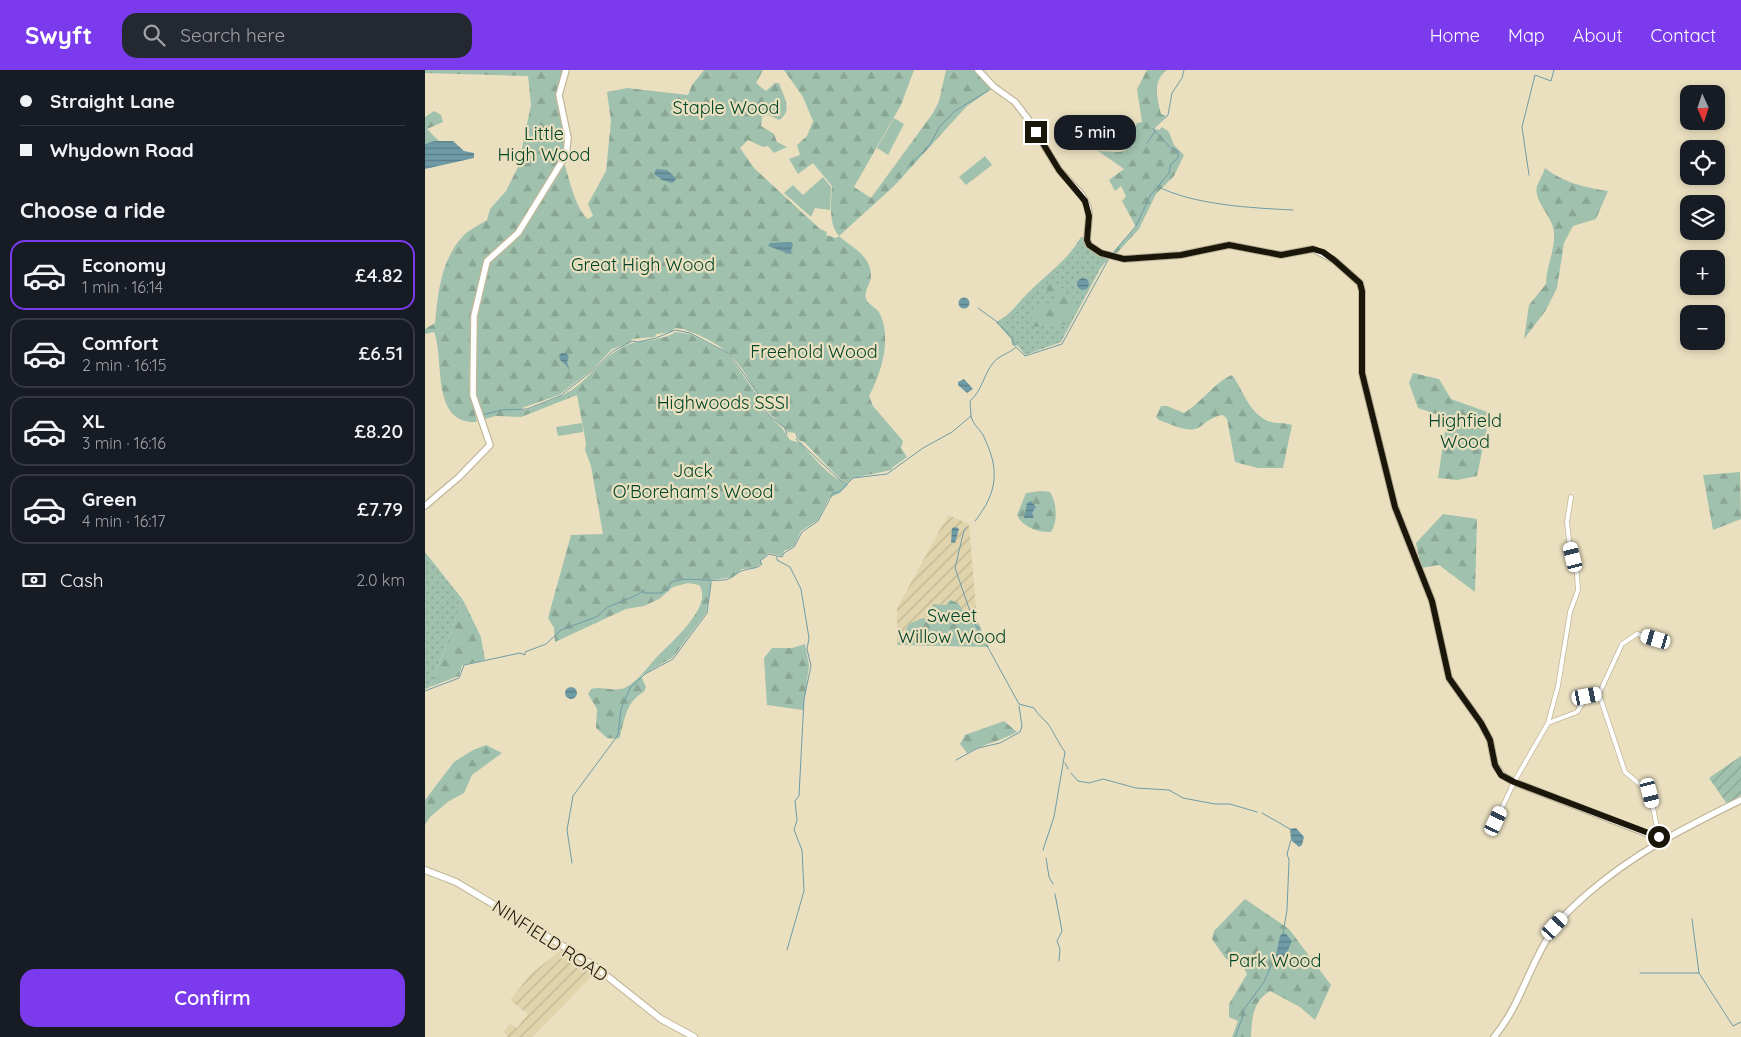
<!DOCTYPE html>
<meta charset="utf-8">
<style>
:root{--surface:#171b24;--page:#242831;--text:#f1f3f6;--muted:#9ea1a6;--line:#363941;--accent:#7c3aed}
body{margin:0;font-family:Quicksand,sans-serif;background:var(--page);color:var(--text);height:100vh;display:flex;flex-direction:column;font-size:19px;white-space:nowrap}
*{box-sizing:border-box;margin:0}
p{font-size:16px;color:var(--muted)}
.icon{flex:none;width:28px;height:28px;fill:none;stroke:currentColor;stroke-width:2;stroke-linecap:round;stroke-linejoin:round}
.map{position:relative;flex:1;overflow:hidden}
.details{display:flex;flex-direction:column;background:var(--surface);width:425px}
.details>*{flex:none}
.guide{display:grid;align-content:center;height:110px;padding:0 20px;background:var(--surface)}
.needle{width:32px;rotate:177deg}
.fabs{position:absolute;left:1255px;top:15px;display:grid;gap:10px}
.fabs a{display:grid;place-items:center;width:45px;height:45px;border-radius:10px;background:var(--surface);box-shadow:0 2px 8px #0003;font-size:25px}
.end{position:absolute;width:22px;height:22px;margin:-11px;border:6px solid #1a160a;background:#fff;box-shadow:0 0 0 2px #fff}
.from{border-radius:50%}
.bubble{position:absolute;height:35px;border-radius:15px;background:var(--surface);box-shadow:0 2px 8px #0003;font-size:16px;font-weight:600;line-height:35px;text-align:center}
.car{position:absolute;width:15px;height:30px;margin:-15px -8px;border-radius:6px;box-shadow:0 0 4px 1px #0007;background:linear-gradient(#fff 24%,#345 0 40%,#fff 0 76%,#345 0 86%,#fff 0)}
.guide b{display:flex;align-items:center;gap:18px;height:48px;font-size:19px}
.guide b+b{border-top:1px solid var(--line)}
.guide i{width:12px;height:12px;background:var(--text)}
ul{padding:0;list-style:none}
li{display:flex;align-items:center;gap:15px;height:70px;margin:0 10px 8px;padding:0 10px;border:2px solid var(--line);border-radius:15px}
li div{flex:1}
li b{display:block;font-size:19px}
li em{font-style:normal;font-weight:600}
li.on{border-color:var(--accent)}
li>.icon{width:45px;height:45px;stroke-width:1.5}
h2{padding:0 20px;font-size:22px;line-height:60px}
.pay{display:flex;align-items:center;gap:12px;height:55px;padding:0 20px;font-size:19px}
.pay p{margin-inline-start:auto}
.cta{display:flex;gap:10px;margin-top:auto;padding:10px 20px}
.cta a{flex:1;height:58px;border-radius:15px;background:var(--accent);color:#fff;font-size:20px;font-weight:600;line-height:58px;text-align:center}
header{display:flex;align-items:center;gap:30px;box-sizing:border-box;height:70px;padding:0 25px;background:var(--accent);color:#fff}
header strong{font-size:24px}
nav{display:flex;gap:28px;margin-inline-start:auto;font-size:18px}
.search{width:350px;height:45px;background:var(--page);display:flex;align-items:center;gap:12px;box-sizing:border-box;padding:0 18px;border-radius:15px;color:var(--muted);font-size:19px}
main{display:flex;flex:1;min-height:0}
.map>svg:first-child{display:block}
.industrial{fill:url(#industrial-furrows)}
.grass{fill:url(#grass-dots)}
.forest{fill:url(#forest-firs)}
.garden{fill:url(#garden-furrows)}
.pitch{fill:#a0c1ad}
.water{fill:url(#water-rules)}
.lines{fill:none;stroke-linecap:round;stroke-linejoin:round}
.stream{stroke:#6f9ba6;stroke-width:1}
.street-casing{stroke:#c1b798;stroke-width:5.5}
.secondary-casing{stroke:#c1b798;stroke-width:8}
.primary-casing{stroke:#c1b798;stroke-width:8}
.street{stroke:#fff;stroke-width:4}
.secondary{stroke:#fff;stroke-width:5.5}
.primary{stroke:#fff;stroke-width:6}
.route{stroke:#1a160a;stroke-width:6}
.labels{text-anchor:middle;stroke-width:4.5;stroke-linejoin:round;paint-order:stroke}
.park-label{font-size:18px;fill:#004529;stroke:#eae0c0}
.street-label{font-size:18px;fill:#1a160a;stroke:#eae0c0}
</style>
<header>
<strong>Swyft</strong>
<div class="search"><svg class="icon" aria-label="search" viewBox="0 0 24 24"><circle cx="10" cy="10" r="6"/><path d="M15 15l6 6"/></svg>Search here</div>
<nav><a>Home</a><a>Map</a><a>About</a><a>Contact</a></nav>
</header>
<main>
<section class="details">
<div class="guide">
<b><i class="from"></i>Straight Lane</b>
<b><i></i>Whydown Road</b>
</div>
<h2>Choose a ride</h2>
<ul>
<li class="on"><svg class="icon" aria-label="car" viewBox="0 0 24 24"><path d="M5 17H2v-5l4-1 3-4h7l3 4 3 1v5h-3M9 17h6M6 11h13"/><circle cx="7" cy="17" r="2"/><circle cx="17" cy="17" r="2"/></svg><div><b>Economy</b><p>1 min · 16:14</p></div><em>£4.82</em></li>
<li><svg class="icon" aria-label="car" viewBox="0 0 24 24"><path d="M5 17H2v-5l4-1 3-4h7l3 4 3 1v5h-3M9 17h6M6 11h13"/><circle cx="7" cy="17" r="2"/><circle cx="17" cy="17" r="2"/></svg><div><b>Comfort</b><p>2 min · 16:15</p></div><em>£6.51</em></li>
<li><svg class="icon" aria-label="car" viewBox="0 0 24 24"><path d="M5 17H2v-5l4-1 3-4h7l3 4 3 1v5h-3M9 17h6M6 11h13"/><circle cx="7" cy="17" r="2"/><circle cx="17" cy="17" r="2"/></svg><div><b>XL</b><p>3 min · 16:16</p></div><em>£8.20</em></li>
<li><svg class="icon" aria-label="car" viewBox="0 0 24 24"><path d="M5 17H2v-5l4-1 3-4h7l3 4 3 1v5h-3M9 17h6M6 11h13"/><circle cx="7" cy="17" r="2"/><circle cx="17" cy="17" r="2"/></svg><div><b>Green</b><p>4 min · 16:17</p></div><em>£7.79</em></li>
</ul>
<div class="pay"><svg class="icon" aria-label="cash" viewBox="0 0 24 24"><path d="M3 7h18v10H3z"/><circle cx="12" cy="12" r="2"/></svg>Cash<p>2.0 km</p></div>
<div class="cta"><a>Confirm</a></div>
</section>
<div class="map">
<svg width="1316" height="967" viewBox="0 0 1316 967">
<defs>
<pattern id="industrial-furrows" width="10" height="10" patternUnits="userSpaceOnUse" patternTransform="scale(1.25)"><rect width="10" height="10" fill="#e0d4ac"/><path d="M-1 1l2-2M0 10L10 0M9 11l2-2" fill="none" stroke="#c0b593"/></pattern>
<pattern id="grass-dots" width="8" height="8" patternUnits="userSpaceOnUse" patternTransform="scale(1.25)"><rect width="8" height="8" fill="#a0c1ad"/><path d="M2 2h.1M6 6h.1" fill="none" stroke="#89a594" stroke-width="1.8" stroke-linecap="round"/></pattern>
<pattern id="forest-firs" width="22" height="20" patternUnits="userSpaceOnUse" patternTransform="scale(1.25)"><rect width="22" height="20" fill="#a0c1ad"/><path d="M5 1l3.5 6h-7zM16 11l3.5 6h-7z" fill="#89a594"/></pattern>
<pattern id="garden-furrows" width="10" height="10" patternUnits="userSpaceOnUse" patternTransform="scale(1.25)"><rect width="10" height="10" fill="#a0c1ad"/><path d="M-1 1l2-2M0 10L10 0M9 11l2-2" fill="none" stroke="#89a594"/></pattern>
<pattern id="water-rules" width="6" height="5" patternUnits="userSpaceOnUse" patternTransform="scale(1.25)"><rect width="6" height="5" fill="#6f9ba6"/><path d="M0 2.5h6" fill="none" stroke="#5a7d85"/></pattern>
</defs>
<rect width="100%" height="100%" fill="#eae0c0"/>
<path class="industrial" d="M523 445 544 454 552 550H545L533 533 525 530 521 536 514 534 509 550 484 554 472 575V538Z
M137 879 171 902 107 967H82L79 961 83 956 86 954 92 958 103 944 85 930 106 904Z"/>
<path class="grass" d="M656 167 659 168 667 180 683 189 675 199 636 272 600 285 593 276 587 275 586 269 571 252C586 245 593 232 605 221 624 202 642 191 656 167Z
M0 482 38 530 5 617 0 619Z"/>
<path class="forest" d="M0 0H139L132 25 140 64V83L91 162 61 189 46 254 44 315 52 352C5 355 20 289 9 262L0 264V259L10 253C13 222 16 189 39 165 45 159 55 155 62 150L65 139 81 121 93 97 106 35 103 6 0 3Z
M279 0H338L331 13 341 21 350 13H354C358 26 369 40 354 50L343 45 337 47 336 56 349 64 352 72 362 77 349 83 343 76 338 77 323 70 315 78 329 98 395 159 402 162 401 165 411 168 414 166C403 154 406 131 407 116L388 93 373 104 364 89 375 85 372 75 382 66 388 51 378 27 359 0H489L476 35 429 117 446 128 508 43 514 31 521 0H551L568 18 542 36 469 116 414 166C427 178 446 185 446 206 446 213 439 220 441 228 442 235 452 237 455 244 467 269 456 304 444 326L448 336 478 371 476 378 482 387 468 397 466 400 428 408 422 413 416 410 380 373 372 369 370 363 363 362 335 334C336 325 332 324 328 317 310 284 294 272 258 259L250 258 246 262 231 264 230 267 207 269 205 273 187 279 168 299 134 325 97 338V340H102C118 333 136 328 151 317 169 303 185 279 208 273 217 271 242 269 250 262L265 264 302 283 331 323 332 334 357 358 365 370 376 373C388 388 405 407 423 415L415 423 404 428 393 450 376 461 369 476 359 481 357 486 344 483 335 491 337 493 330 498 317 499 308 507 287 510 281 543 248 587 216 606 221 617 219 622C202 630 199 650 195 667L192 669 182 668 171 658 172 639 163 624 166 619C178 615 192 624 203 616 213 610 222 598 230 589 243 575 290 536 274 515L263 513 248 517 234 529 219 536 201 539 130 572 129 558 123 548 146 465 178 464 166 396 160 380 161 373 152 325 96 347 71 346 60 349 56 346 50 324V248L64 192 88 172 97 160 139 93C144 107 151 141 163 149L168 146 163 134 181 101 186 51 182 22 202 18 263 25 267 15Z
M722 0H742C727 11 732 28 736 44L741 46 728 58 734 60 737 57 744 62 749 75 759 85 749 106 731 124 714 159 690 185 687 184 690 180 711 157 697 131 701 126 696 116 690 121 684 110 699 99 673 81 695 82 701 80 712 53 717 52 712 19Z
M9 41 16 45 18 52 2 59 14 71 0 74V47Z
M1120 98C1137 112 1161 118 1183 121L1171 149 1148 156 1139 173 1132 218 1121 240 1099 269 1104 235 1121 214C1121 197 1130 181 1129 163 1129 147 1108 132 1112 116 1114 110 1118 105 1120 98Z
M630 211 640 225 646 226 650 230 646 247 642 254 610 257 604 255 613 234 630 232V227L620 219 624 212Z
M988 303 1014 309 1026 329 1065 343 1052 406 1032 410 1013 408 1022 348 993 338 984 313Z
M807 305C819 321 823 342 843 351 850 354 859 352 867 355L858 398H833L810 392 802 349 798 345C781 348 780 356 770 359 761 362 743 353 734 350L731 347 736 336H742L759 343C777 332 791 311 807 305Z
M1315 402 1316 449 1288 460 1278 405Z
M616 421 625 422C632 433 633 452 626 462 614 463 597 457 592 445L601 423Z
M1018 444 1052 449 1050 522 1014 495 996 498 991 473Z
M38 530 56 567 60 590 37 595 34 606 5 617Z
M525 530 533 533 545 550H552L564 577 472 575 484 554 498 548 503 551 509 550 512 543 507 539 508 534 521 535Z
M380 574 384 596 378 640 342 635 339 588 347 578H367Z
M579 651 592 662C576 671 558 674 542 683L535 674 540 665Z
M61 675 77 683 47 705 39 723 24 731 5 747 0 755V730L29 692 48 680Z
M820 829 864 859 906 915 890 950 875 937 845 921C827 932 827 949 826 967H807L813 951 804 947V934L822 904 817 895 801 889 787 869 789 861Z"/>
<path class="garden" d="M1316 686V725L1302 734 1284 708Z"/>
<path class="pitch" d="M469 48 479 54 463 85 452 78Z
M560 86 567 95 541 115 534 107Z
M398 107 406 117 405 140 390 138 386 147 359 123 368 115 378 125Z
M157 353 158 362 133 366 131 357Z"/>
<path class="water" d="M9 71H28L39 81 49 83V88L0 99V74Z
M231 99 242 100 251 108 250 111 247 113 237 110 229 104Z
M366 172 368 174 365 184 343 176 345 173Z
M652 214a6 6 0 1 1 12 0a6 6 0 1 1-12 0Z
M533.5 233a5.5 5.5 0 1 1 11 0a5.5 5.5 0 1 1-11 0Z
M137 283H141L144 287 142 292 145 302 142 296 135 290 134 285Z
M539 309 548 319 542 323 533 315V312Z
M606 431 611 437 607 443 609 448H599L602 433Z
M531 457 534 459 530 473 526 472 527 458Z
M140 623a6 6 0 1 1 12 0a6 6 0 1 1-12 0Z
M871 758 879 767 877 775 874 777 866 770 865 759Z
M858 863 861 864 867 871 859 889 850 890 855 866Z"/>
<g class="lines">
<path class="stream" d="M722 73 730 61
M482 98 504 76 515 56 530 41 564 20
M1104 105 1097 57 1110 5 1126 11 1129 0
M732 116C767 135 828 138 868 140
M688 183 711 156 725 126 744 103 746 94 753 88V81L746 78 728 59 743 45 747 23 757 8 759 0
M553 238 571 251 587 268 590 276
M324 338 334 334
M58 345 76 340 102 339 135 326 168 300 188 281 207 271 213 272 231 268 250 260 265 263 303 283 332 322 334 334 346 347 360 358 362 364
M546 346C548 355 554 358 558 365 575 399 573 422 550 451
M371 369 416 411 422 414
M542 457 539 460 530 498 547 547
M353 486 357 487 359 483 369 477 377 462 393 451 408 423 414 422 428 408 462 404 498 378 527 362 546 346 545 331C558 319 558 306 568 293 574 285 584 284 591 277L600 286 637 274 683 190
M549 552 594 634 609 638C613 645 618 648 623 654 627 659 634 674 640 682L629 747 618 780
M0 621 34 608 39 595 95 583 100 585V582L121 574 136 560 171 547 183 537 212 525 219 520 218 523H237L243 518 246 512C264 506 280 512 299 510 308 509 312 501 320 500 326 498 332 499 337 494L335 491 344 484 352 486V490L365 497 376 519 384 568 382 579 386 596 379 629 374 726 370 731 372 750 369 760 377 780 379 821 362 880
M531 690 553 678 575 673 595 662 597 656 594 636
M640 693 643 699
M646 703 653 711 664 713 678 709 711 718 744 720 758 728 790 734H805L832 742
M837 743 865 759
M621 788 624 807 628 814
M147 793 142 760 148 726 193 665 196 639 205 618 220 604 248 589 282 543 286 513
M630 824 637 861 632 871 635 879 634 891
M1267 849 1274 903 1308 956 1316 952
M858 863 862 840 864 790 862 784 866 770
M848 893 850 890
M1215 903H1274
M810 967 817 949 819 939 839 912 846 896"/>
<defs>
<path id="street" d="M1231 569 1212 564 1197 574 1174 624 1200 702 1225 723 1234 767
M1123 653 1133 616 1145 542 1153 520 1152 504 1144 470 1142 452 1146 427
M1071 751 1089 712 1123 653 1152 642 1162 626 1174 624"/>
<path id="secondary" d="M553 0 569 17 590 32 603 49 634 100 657 125 663 137 664 146 662 170 664 175 676 183 699 189 756 185 804 175 856 185 888 179 909 190 935 213 937 221V303L970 437 1007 531 1024 608 1056 653 1065 670 1070 695 1077 705 1089 712 1236 769
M0 436 34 407 65 375 48 325 49 246 62 191 93 163 141 85 143 68 134 25 141 0
M1069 967C1096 935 1105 892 1129 858 1138 845 1150 835 1161 825 1209 783 1259 758 1316 730"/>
<path id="primary" d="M0 800 31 812 138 876 168 895 236 949 269 967"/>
</defs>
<use href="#street" class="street-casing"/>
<use href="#secondary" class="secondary-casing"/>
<use href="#primary" class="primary-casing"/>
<use href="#street" class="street"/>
<use href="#secondary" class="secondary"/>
<use href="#primary" class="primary"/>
</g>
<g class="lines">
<path class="route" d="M611 62 634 100 660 131 664 146 662 170 664 175 676 183 699 189 756 185 804 175 856 185 888 179 898 182 909 190 935 213 937 221V303L970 437 1007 531 1024 608 1056 653 1065 670 1070 695 1076 705 1089 712 1234 767"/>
</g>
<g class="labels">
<g class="park-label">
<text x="301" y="44">Staple Wood</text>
<text x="119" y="70">Little<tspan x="119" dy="21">High Wood</tspan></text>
<text x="218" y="201">Great High Wood</text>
<text x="389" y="288">Freehold Wood</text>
<text x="298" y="339">Highwoods SSSI</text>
<text x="1040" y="357">Highfield<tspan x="1040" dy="21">Wood</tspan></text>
<text x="268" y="407">Jack<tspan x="268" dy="21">O'Boreham's Wood</tspan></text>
<text x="527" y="552">Sweet<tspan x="527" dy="21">Willow Wood</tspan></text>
<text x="850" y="897">Park Wood</text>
</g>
<g class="street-label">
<text transform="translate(125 871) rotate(33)" y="6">NINFIELD ROAD</text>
</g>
</g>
</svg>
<div class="fabs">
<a><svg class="needle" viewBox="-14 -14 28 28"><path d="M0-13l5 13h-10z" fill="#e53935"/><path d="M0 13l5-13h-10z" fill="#9ea1a6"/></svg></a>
<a><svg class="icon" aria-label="locate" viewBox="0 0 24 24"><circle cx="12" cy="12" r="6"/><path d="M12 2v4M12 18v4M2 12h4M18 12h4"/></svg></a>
<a><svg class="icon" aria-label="layers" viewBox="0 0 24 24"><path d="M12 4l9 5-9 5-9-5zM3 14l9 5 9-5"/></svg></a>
<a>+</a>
<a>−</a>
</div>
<i class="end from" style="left:1234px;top:767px"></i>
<i class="end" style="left:611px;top:62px"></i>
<div class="bubble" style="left:629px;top:45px;width:82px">5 min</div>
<i class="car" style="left:1148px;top:487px;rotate:346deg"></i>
<i class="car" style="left:1231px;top:569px;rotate:286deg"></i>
<i class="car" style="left:1162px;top:626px;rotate:79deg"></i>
<i class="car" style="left:1225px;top:723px;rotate:166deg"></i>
<i class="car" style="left:1071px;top:751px;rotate:25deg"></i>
<i class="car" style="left:1130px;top:856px;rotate:42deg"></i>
</div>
</main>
